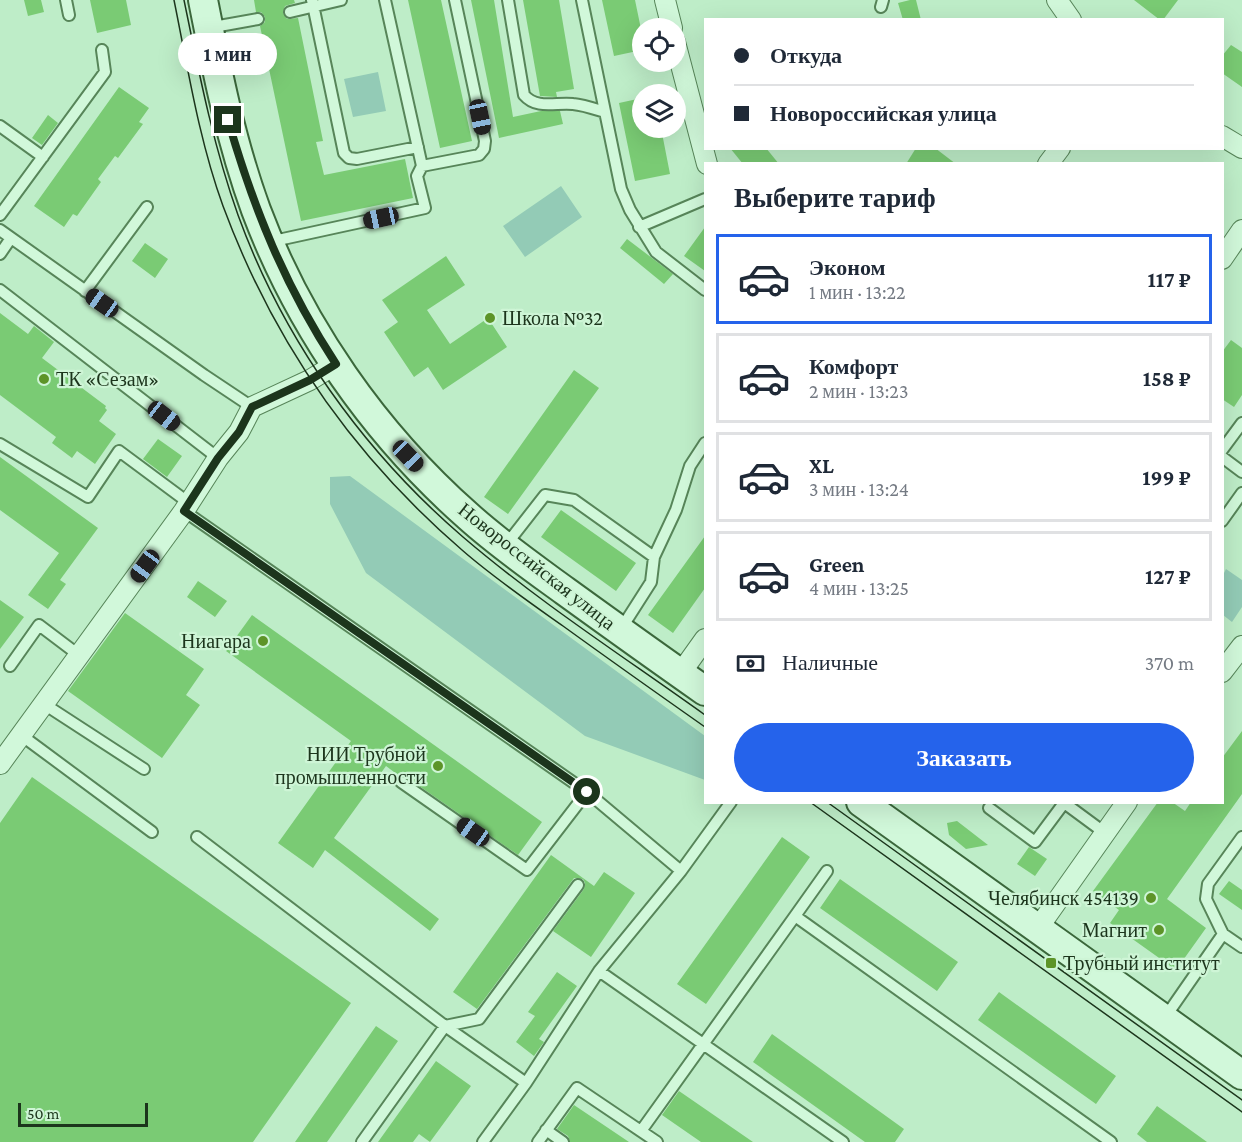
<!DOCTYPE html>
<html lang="ru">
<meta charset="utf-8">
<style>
:root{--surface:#fff;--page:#f6f6f7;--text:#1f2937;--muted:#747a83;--line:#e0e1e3;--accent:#2563eb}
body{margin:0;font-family:"Crimson Pro",serif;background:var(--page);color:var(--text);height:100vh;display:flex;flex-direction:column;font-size:22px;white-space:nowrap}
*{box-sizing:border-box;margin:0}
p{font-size:20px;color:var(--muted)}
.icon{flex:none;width:33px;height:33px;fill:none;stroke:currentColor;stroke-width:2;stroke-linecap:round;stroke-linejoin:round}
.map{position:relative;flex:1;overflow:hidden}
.side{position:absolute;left:704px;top:162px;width:520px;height:642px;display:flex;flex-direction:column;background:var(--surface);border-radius:0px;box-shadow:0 6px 24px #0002}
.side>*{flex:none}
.top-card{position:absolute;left:704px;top:18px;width:520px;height:132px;border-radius:0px;box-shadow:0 6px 24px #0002;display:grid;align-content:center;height:132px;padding:0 30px;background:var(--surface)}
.fabs{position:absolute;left:632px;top:18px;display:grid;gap:12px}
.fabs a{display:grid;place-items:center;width:54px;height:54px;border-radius:50%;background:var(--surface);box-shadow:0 6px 24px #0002;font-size:30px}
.scale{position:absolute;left:18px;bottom:15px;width:130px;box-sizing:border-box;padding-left:6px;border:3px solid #1c351c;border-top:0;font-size:16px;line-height:21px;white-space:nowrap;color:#1c351c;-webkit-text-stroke:4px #cef5d6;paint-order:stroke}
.end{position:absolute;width:27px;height:27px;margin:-14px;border:8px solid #1c351c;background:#fff;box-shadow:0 0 0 3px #fff}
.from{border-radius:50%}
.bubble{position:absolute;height:42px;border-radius:21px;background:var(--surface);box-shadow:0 6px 24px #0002;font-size:20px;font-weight:700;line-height:42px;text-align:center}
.car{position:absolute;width:18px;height:36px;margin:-18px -9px;border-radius:8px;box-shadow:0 0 4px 2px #0007;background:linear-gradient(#222 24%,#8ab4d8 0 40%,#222 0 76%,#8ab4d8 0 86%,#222 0)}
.top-card b{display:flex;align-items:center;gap:21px;height:57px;font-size:22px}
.top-card b+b{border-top:2px solid var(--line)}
.top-card i{width:15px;height:15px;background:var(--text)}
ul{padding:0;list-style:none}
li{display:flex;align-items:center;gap:18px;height:90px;margin:0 12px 9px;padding:0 18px;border:3px solid var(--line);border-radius:0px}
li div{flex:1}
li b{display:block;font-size:22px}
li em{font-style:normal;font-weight:700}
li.on{border-color:var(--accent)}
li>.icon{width:54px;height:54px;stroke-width:1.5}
h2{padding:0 30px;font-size:27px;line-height:72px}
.pay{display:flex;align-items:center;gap:15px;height:66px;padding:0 30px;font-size:22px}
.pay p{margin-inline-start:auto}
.button{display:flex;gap:12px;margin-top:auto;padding:12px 30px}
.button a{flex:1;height:69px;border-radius:36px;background:var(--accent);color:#fff;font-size:24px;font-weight:700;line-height:69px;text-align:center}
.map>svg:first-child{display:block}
.green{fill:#93cbb6}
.building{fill:#7acb74}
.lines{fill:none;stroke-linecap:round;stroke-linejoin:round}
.service-casing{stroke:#578559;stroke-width:14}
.minor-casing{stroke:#578559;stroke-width:22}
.secondary-casing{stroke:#3b673b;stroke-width:32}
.service{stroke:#d1f8da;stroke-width:10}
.minor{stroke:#d1f8da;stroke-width:20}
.secondary{stroke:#d1f8da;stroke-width:28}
.tram{stroke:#1c351c;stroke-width:1.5}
.route{stroke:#1c351c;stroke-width:8}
.poi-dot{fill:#5d9428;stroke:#cef5d6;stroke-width:2}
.labels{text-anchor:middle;stroke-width:4.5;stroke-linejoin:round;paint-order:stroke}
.poi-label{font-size:20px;fill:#1c351c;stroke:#cef5d6;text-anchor:end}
.street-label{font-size:20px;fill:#1c351c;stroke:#cef5d6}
</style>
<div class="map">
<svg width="1242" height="1142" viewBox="0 0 1242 1142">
<rect width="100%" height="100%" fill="#beedc8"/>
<path class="green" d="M378 72 386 111 353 117 344 79Z
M561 186 582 217 525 257 503 226Z
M350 476 705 736V780L585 736 366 573 330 504V477Z
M1226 569 1242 580V607L1232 622 1223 615V575Z"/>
<path class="building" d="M24 0H41L44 12 28 16Z
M90 0H126L131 25 97 33Z
M254 0H294L295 3 285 6 283 13 287 19 298 18 323 141 316 142 324 175 405 159 413 198 301 221 260 26 265 22V17L261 12H256Z
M408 0H441L472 141 440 148Z
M471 0H494L513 117 541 111H560L563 124 499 138Z
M523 0H559L574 89 556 92 557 97 540 96Z
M602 0H635L642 34V50L614 56Z
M910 0H916L921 20H903L898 3Z
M1134 0H1178L1163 20H1160Z
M1231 45 1242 52V87L1222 73V56Z
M119 87 149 108 139 122 143 124 118 158 115 156 98 179 101 182 77 216 73 214 64 227 34 206Z
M642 98V128H661L670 174 635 181 619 103Z
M48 115 58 123 42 145 32 138Z
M730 148H766L779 164H743Z
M916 148H935L956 164H906Z
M705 227V271L684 256Z
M627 239 673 274 664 284 620 248Z
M145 243 168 259 155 278 132 261Z
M446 256 465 285 427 310 450 344 488 318 507 347 443 390 428 367 414 377 384 332 398 322 382 300Z
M0 313 28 334 34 326 54 342 42 358 106 406 105 408 107 410 99 421 116 434 95 464 77 451 72 458 52 443 56 437 0 395Z
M1231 340 1242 348V395L1234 407 1222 399V352Z
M574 370 599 388 508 514 484 497Z
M158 439 182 456 167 477 143 459Z
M0 457 98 528 60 580 66 584 48 609 28 595 59 553 0 510Z
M561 510 636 563 616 591 541 537Z
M705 536V588L673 633 648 615Z
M198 581 227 601 215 617 187 597Z
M0 600 24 617 0 649Z
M125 613 204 669 186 695 200 705 162 758 68 691Z
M252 615 542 822 518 855 405 776 398 775 386 766 334 838 439 919 430 931 325 850 313 868 278 843 351 741 226 651Z
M1242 731V794L1167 899 1206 928 1176 970 1110 923 1119 910 1093 891 1158 802H1172L1185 811 1191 802H1222V758Z
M32 777 351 1003 253 1142H0V823Z
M957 821 988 845 966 849 949 835 947 823Z
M782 837 810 857 706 1004 677 984Z
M1029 847 1047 859 1035 876 1017 864Z
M551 855 594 886 604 872 635 893 591 957 553 931 584 889 585 883 583 879 574 878 477 1009 453 992Z
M840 879 958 962 937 991 820 908Z
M1229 881 1242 890V910L1219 894Z
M557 972 577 986 539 1039 544 1042 534 1056 516 1042 535 1016 528 1012Z
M999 992 1116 1076 1096 1104 978 1020Z
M376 1026 398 1041 327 1142H295Z
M772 1034 904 1129 895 1142H865L753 1062Z
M436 1061 471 1086 430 1142 419 1134 413 1142H378Z
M679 1091 753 1142H701L662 1115Z
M574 1105 629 1142H570L568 1136 557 1129Z
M1157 1106 1207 1142H1147L1137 1134Z"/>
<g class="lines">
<defs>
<path id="service" d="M66 0 69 15
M312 0 344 153 349 158 357 159 418 147
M508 0 524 95C537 110 556 102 573 104 584 105 595 109 605 112
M582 0 621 189 630 210 656 252 705 290
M881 7 883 0
M290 12 341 0
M208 28 258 19
M0 126 43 157
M422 166 479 155 484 149 485 141 455 0
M0 215 105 72 102 50
M639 227 705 199
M0 230 204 375 252 407
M269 242 425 208 417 176 422 166 385 0
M0 254 11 238
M0 290 218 458
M85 291 147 207
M0 444 88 497 119 451 189 503
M1222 450 1242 423
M1222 457 1242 472
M184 511 587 792 681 871
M1222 521 1242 493
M506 545 545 495 574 500 654 557
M621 629 651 582 654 557 676 510 690 466 705 443
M10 666 39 625 80 656
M44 704 144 769
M21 735 152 832
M401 782 527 870 587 792
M1063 802 1105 833
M989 808 1035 842 1064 803
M197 837 445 1026 526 1083 599 971 681 871 731 802
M795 916 827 871
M1223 934 1242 947
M599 971 843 1142
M1164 1019 1223 934 1206 899 1208 884 1242 837
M546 1130 563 1142
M641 1131 795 916 1111 1142
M362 1142 445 1026 479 1019 578 885
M483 1142 526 1083
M538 1142 577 1088 657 1142"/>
<path id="minor" d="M665 0 672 28
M1057 0 1071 20
M675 42 707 164
M1222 136 1242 148
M1048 164 1060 148
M1222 259 1242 230
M1222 672 1242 646
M680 674 705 639
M0 764 184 511 218 458 239 432 252 407 310 380 336 364
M1038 928 1127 802"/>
<path id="secondary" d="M203 0C217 71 231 142 256 210 300 327 375 434 468 516 499 544 532 567 565 591 612 625 658 658 705 691
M861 802 1242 1075"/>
</defs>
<use href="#service" class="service-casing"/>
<use href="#minor" class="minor-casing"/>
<use href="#secondary" class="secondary-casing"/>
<use href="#service" class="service"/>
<use href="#minor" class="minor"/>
<use href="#secondary" class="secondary"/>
<path class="tram" d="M174 0C188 69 199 140 223 206 273 341 353 456 462 550 494 578 529 602 563 626 610 660 658 694 705 727
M184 0C199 73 213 145 238 215 283 339 363 451 463 537 539 602 624 657 705 715
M810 802 1242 1112
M827 802 1242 1100"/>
</g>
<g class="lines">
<path class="route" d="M228 120C254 210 285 286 336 364L310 380 252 407 239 432 218 458 184 511 587 792"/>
</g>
<g class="poi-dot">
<circle cx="490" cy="318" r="6"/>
<circle cx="44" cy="379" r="6"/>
<circle cx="263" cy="641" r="6"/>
<circle cx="438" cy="766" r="6"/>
<circle cx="1151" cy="898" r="6"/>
<circle cx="1159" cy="930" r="6"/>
<rect x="1045" y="957" width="12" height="12" rx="3"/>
</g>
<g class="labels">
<g class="poi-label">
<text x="502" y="325" text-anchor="start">Школа №32</text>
<text x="56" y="386" text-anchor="start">ТК «Сезам»</text>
<text x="251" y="648">Ниагара</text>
<text x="426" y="761">НИИ Трубной<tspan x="426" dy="23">промышленности</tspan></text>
<text x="1139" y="905">Челябинск 454139</text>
<text x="1147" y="937">Магнит</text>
<text x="1063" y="970" text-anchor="start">Трубный институт</text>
</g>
<g class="street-label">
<text transform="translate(537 566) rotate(38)" y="7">Новороссийская улица</text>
</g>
</g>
</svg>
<div class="fabs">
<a><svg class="icon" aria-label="locate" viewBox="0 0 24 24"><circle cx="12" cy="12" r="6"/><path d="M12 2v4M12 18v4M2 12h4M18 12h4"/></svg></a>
<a><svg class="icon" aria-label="layers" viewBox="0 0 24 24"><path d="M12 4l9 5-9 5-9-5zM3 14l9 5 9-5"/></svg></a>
</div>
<div class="scale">50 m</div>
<i class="end from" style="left:587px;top:792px"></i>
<i class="end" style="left:228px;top:120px"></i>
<div class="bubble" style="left:178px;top:33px;width:99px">1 мин</div>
<i class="car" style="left:480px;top:117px;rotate:168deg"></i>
<i class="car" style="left:381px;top:218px;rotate:258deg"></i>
<i class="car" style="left:102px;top:303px;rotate:305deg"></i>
<i class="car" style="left:164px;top:416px;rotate:128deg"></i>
<i class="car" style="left:408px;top:456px;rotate:136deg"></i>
<i class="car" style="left:145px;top:566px;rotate:216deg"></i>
<i class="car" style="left:473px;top:832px;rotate:305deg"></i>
<div class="top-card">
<b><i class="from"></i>Откуда</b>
<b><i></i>Новороссийская улица</b>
</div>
<section class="side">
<h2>Выберите тариф</h2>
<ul>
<li class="on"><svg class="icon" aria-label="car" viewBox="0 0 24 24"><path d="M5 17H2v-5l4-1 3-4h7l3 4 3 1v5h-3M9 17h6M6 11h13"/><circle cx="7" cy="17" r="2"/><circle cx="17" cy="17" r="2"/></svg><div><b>Эконом</b><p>1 мин · 13:22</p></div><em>117 ₽</em></li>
<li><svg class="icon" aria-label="car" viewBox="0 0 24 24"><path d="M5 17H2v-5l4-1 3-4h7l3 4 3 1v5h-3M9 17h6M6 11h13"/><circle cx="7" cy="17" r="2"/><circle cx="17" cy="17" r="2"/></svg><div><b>Комфорт</b><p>2 мин · 13:23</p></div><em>158 ₽</em></li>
<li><svg class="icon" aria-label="car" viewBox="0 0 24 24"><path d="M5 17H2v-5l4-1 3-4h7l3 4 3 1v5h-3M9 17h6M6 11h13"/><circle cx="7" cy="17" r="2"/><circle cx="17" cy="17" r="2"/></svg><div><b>XL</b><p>3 мин · 13:24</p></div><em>199 ₽</em></li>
<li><svg class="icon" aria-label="car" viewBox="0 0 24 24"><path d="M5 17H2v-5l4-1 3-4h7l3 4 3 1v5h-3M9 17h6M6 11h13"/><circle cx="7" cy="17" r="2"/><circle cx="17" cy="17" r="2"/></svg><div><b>Green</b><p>4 мин · 13:25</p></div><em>127 ₽</em></li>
</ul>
<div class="pay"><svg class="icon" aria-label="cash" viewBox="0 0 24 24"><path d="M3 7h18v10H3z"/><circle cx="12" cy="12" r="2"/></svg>Наличные<p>370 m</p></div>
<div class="button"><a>Заказать</a></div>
</section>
</div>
